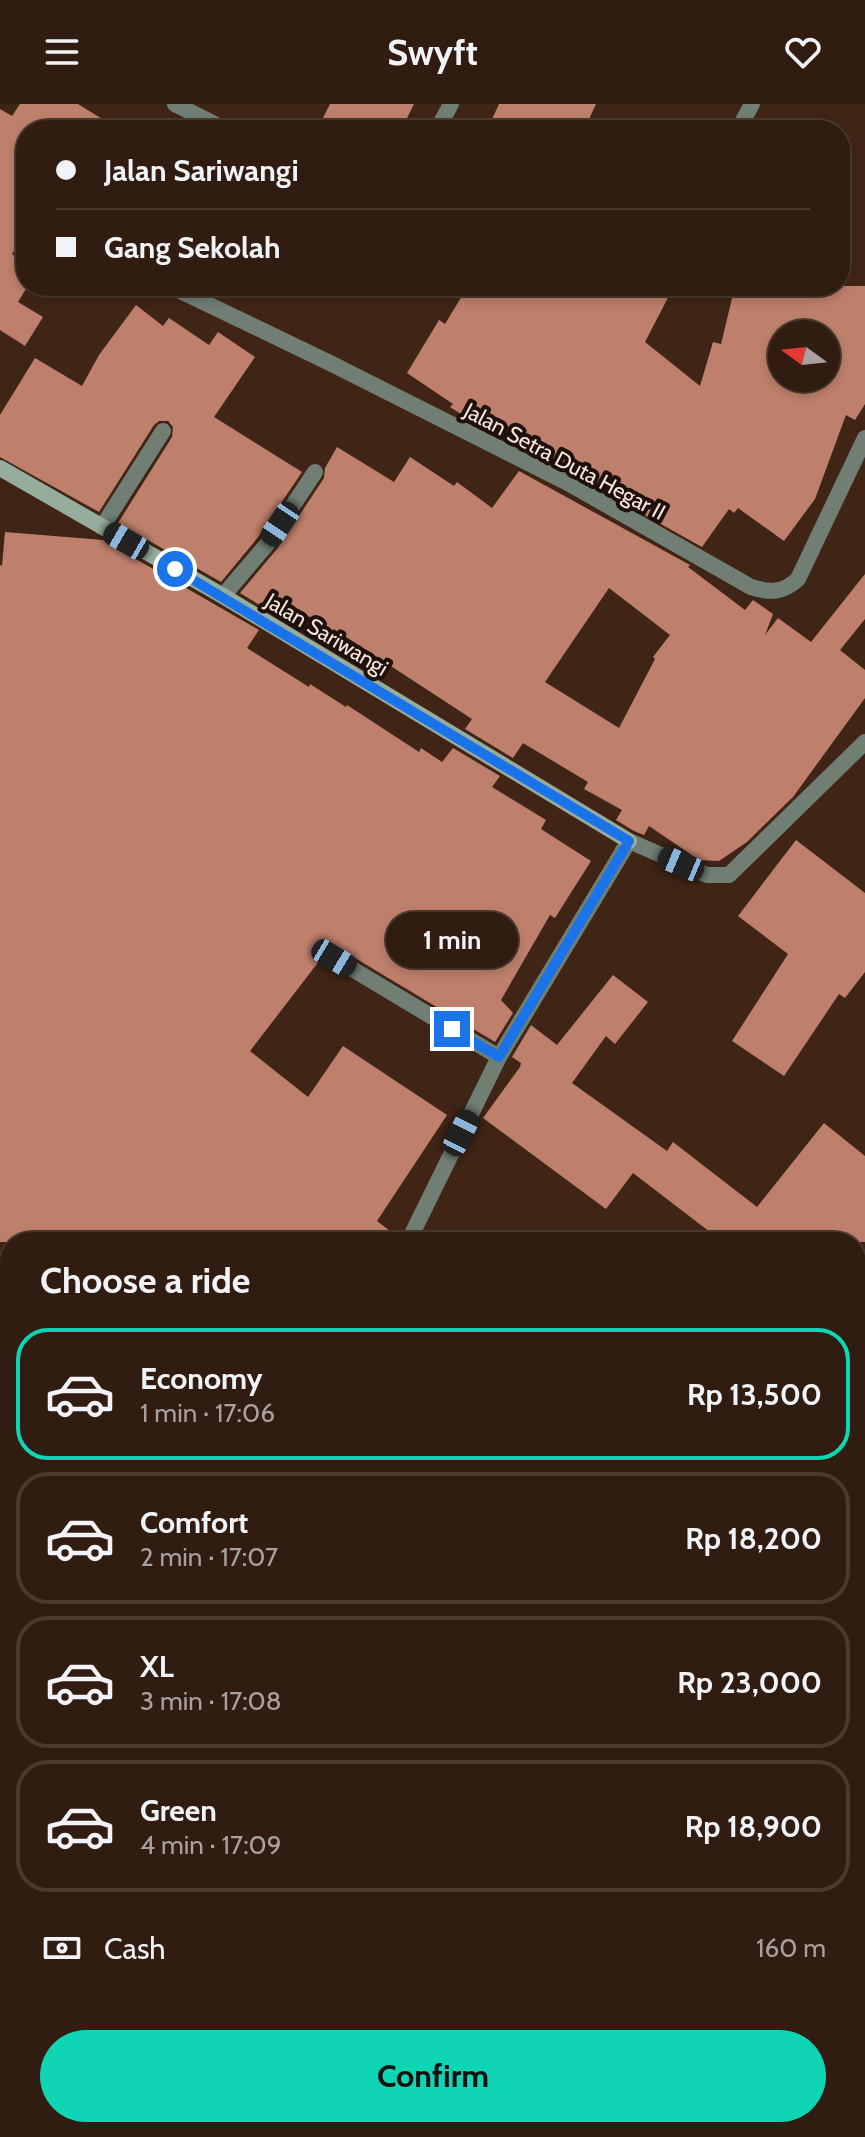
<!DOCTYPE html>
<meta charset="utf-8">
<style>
:root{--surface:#301c10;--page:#382519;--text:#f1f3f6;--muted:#a8a19f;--line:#4b3a30;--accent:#0fd5b4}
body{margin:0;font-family:Cabin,sans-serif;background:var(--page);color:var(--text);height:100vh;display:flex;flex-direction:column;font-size:30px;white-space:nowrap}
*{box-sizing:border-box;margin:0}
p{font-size:26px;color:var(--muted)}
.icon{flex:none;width:44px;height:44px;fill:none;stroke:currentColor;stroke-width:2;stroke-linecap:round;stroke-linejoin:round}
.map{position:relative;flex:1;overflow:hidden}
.panel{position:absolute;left:0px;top:1128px;width:866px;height:906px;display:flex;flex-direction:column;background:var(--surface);border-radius:32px 32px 0 0;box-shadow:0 4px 12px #0003,0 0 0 2px var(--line)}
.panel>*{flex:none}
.banner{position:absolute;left:16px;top:16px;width:834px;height:176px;border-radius:32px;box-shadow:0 4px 12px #0003,0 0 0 2px var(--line);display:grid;align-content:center;height:176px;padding:0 40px;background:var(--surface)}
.needle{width:52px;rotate:285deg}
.fabs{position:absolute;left:768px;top:216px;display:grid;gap:16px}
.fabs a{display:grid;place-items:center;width:72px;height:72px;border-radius:50%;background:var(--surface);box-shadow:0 4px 12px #0003,0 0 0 2px var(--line);font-size:40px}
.end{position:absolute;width:36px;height:36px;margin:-18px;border:10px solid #1a73e8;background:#fff;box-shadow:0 0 0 4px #fff}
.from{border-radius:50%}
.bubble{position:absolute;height:56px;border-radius:28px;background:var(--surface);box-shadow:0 4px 12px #0003,0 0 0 2px var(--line);font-size:26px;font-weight:800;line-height:56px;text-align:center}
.car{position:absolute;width:24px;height:48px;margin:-24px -12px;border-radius:10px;box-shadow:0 0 6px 2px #0007;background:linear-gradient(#222 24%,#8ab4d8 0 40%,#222 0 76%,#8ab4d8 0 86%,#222 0)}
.banner b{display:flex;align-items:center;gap:28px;height:76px;font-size:30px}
.banner b+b{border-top:2px solid var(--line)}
.banner i{width:20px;height:20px;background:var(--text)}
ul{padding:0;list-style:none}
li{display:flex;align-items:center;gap:24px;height:132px;margin:0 16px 12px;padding:0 24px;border:4px solid var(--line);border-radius:32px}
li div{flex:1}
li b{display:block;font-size:30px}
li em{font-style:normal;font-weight:800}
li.current{border-color:var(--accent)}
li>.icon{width:72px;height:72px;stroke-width:1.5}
h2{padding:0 40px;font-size:36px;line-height:96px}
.pay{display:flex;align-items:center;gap:20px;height:88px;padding:0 40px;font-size:30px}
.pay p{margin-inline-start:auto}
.action{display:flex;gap:16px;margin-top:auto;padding:16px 40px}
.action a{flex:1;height:92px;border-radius:48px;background:var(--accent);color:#111;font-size:32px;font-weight:800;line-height:92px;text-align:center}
header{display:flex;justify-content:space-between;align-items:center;height:104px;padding:0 40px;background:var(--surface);font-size:36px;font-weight:800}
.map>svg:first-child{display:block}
.green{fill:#32614b}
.building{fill:#be806c;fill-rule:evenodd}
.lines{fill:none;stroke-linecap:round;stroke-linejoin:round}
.street{stroke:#707e74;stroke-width:16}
.secondary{stroke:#96ac9d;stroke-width:16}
.route{stroke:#1a73e8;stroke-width:10}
.labels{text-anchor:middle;stroke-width:8;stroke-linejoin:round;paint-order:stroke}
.street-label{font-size:22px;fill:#f9e6dd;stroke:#1e110b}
</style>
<header><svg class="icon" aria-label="menu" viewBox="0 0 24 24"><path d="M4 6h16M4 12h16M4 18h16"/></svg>Swyft<svg class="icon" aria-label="heart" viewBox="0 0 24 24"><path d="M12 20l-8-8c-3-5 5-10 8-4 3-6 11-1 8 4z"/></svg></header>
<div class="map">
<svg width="865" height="2033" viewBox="0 0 865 2033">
<rect width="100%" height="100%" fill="#402516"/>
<path class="green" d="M406 2024H647L641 2033H400Z"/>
<path class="building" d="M20 0H78L120 26H26V128L12 150 26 158V185L18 198 43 213 25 242 0 226V5L12 12Z
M330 0H414L401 26H317Z
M499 0H596L584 26H487Z
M468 182H674L645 238 700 282 713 238 721 240 735 182H865V300L855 316 846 311 815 395 784 437 738 404 734 409 729 405 702 443 532 348 536 343 493 311 484 324 479 322 450 303 453 300 407 269 439 216 445 220ZM782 230H826V274H782Z
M136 201 163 222 169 214 209 241 218 228 255 253 214 313 302 368 259 432 221 478 118 419 172 333 173 323 168 317H159L154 321 99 408 0 353V311L35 254 82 282 99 251Z
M337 343 394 378 410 353 454 382 457 378 492 404 519 367 690 461 688 463 745 506 753 496 773 510 765 531 778 514 811 538 865 470V515L840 546 865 566V594L793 693 747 738 719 757 699 756 649 722 644 731 634 727 616 716 622 706 584 685 588 678 523 639 513 654 465 625 472 615 334 525 332 528 280 493 271 508 240 489 277 445 324 374 325 364ZM609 484 670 531 653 553 655 555 619 624 545 578Z
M5 428 103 436 259 526 247 544 309 583 310 580 346 603 347 601 419 648 421 644 442 658 453 644 500 672 492 683 546 716 541 725 591 757 555 814 550 811 501 896 513 909 495 938 340 845 330 843 250 947 308 993 343 942 447 1011 377 1117 398 1133 397 1138H0V461L2 462Z
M796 736 865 789V868L845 894 839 890 784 972 732 937 788 850 738 812Z
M613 871 648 898 615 940 606 932 572 979 667 1047 673 1038 757 1103 824 1019 865 1052V1138H723L633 1069 606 1105 483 1014 520 963 521 959 512 953 531 921 557 941Z"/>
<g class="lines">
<path class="street" d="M175 0 226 26
M437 26 451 0
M738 26 752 0
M170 182 332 260 568 379 751 483C770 489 783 489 798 475L865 334
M102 423 163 327
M223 492 268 439 315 368
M334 854 499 953
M408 1138 499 953 629 737 707 771H729L865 638
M0 1356 10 1365
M856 1357 865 1345
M0 1516 10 1503
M0 1570 10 1557
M0 1590 10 1598
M856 2016 865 2006
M69 2033 76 2024
M366 2033 372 2024
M841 2033 849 2024"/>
<path class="secondary" d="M0 364 223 492 629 737"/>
</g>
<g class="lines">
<path class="route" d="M175 465 629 737 499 953 452 925"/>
</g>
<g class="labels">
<g class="street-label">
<text transform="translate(565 357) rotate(28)" y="8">Jalan Setra Duta Hegar II</text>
<text transform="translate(327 530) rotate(31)" y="8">Jalan Sariwangi</text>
</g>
</g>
</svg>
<div class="fabs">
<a><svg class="needle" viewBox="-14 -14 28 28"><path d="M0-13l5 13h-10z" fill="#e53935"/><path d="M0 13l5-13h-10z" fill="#a8a19f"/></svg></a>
</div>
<i class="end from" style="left:175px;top:465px"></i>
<i class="end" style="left:452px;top:925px"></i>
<div class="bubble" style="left:386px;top:808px;width:132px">1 min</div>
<i class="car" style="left:280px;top:420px;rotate:214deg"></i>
<i class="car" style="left:126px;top:437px;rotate:300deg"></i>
<i class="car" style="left:681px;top:760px;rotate:293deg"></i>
<i class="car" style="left:334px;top:854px;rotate:121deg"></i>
<i class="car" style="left:461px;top:1029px;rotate:27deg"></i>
<div class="banner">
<b><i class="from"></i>Jalan Sariwangi</b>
<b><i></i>Gang Sekolah</b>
</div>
<section class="panel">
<h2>Choose a ride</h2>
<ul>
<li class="current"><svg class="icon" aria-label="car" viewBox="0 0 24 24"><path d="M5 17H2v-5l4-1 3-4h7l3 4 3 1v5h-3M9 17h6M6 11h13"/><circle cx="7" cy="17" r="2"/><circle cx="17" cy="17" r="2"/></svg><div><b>Economy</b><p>1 min · 17:06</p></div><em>Rp 13,500</em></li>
<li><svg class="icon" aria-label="car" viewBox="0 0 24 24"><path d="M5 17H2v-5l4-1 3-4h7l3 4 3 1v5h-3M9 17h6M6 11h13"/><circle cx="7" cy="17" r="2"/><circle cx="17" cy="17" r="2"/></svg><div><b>Comfort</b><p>2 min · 17:07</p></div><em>Rp 18,200</em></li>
<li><svg class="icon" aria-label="car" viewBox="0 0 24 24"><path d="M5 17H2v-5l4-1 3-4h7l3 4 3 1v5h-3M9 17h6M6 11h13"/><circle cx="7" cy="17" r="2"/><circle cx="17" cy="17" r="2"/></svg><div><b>XL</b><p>3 min · 17:08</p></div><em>Rp 23,000</em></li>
<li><svg class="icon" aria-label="car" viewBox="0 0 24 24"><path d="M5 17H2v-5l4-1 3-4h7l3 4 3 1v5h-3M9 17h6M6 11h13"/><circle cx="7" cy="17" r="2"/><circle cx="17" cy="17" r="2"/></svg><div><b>Green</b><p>4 min · 17:09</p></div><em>Rp 18,900</em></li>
</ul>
<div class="pay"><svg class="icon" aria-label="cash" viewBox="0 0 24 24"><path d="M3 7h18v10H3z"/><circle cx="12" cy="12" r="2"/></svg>Cash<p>160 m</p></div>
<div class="action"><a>Confirm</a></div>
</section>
</div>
